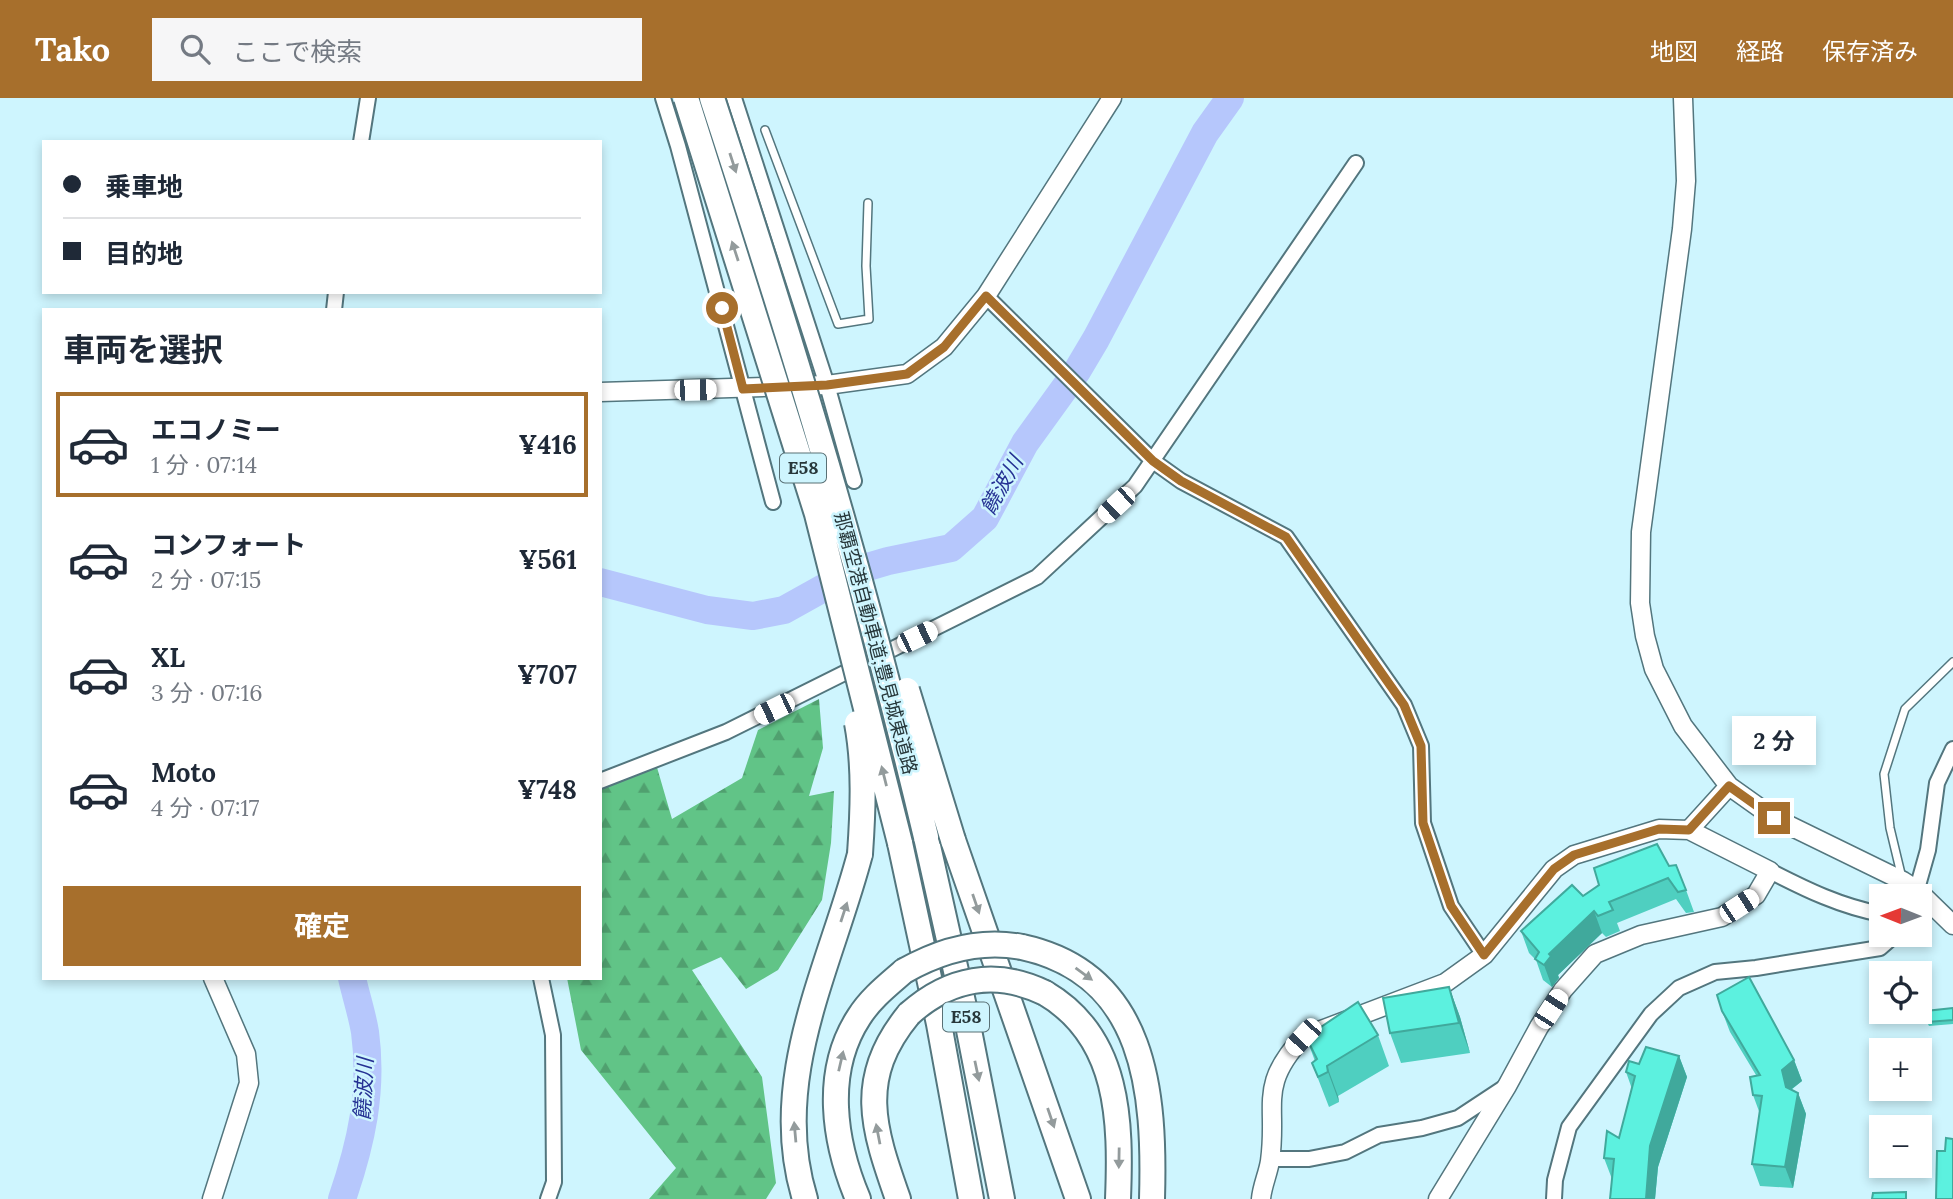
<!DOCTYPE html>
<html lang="ja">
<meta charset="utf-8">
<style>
:root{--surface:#fff;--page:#f6f6f7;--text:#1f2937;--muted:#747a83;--line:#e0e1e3;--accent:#a76f2c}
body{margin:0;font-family:Lora,"Noto Sans JP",serif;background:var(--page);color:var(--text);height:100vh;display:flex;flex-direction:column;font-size:26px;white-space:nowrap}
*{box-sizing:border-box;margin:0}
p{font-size:23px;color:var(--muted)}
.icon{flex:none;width:38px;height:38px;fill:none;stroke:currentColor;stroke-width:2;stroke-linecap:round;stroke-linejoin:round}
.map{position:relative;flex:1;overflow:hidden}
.sheet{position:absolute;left:42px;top:210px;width:560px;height:672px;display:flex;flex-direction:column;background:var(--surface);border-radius:0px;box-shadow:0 4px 10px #0003}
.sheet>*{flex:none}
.guide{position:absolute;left:42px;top:42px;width:560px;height:154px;border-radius:0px;box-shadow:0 4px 10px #0003;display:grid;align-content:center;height:154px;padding:0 21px;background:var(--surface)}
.needle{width:46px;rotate:271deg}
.tools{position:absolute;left:1869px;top:786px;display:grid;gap:14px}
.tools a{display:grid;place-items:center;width:63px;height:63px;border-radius:0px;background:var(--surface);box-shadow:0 4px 10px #0003;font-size:35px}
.end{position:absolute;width:32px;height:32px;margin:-16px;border:9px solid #a76f2c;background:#fff;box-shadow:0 0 0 4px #fff}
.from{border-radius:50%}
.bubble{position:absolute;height:49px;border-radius:0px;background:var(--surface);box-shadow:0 4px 10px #0003;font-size:23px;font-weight:700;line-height:49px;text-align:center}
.car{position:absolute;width:21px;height:42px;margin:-21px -10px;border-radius:9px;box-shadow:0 0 5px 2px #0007;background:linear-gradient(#fff 24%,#345 0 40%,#fff 0 76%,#345 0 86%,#fff 0)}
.guide b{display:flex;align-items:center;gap:24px;height:66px;font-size:26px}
.guide b+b{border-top:2px solid var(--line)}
.guide i{width:18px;height:18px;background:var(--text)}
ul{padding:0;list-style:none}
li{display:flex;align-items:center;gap:21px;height:105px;margin:0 14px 10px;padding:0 7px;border:4px solid transparent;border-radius:0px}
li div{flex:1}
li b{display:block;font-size:26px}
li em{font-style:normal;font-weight:700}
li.active{border-color:var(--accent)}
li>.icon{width:63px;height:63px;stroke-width:1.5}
h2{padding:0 21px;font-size:32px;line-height:84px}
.cta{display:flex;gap:14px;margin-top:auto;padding:14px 21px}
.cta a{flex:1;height:80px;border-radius:0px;background:var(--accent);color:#fff;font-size:28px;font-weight:700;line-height:80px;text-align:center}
header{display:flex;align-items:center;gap:42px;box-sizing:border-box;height:98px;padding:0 35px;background:var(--accent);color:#fff}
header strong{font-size:33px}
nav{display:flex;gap:38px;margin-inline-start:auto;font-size:24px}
.search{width:490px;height:63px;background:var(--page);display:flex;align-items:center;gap:18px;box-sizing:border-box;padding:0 24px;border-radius:0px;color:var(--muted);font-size:26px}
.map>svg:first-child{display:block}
.forest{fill:url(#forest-firs)}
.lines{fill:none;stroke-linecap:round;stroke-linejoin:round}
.river{stroke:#b6c7fc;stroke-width:28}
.service-casing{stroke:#53767e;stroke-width:10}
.minor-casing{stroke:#53767e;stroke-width:18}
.tertiary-casing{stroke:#53767e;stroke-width:21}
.motorway-casing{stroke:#53767e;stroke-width:28}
.service{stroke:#fff;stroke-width:7}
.minor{stroke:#fff;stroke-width:14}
.tertiary{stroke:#fff;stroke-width:18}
.motorway{stroke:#fff;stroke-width:24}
.motorway-bridge-casing{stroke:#53767e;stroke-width:28;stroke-linecap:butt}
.motorway-bridge{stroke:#fff;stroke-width:24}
.wall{fill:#4fcfc0}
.shaded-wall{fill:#40a99c}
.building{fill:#5cf1df;stroke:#40a99c;stroke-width:2}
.oneway{fill:#939b9c}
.route{stroke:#a76f2c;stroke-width:9}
.labels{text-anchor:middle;stroke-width:5;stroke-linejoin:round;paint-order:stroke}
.shield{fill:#cef5fe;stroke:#597075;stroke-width:2}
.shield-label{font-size:18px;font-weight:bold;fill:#27373a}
.street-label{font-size:19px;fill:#27373a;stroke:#cef5fe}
.water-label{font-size:21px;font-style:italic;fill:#263294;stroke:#cef5fe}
</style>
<header>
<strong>Tako</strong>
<div class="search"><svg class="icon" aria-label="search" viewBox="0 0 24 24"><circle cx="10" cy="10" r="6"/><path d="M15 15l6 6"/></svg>ここで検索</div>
<nav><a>地図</a><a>経路</a><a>保存済み</a></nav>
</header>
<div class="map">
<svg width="1953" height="1101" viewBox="0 0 1953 1101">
<defs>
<pattern id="forest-firs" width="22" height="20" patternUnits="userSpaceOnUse" patternTransform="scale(1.75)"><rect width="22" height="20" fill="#61c487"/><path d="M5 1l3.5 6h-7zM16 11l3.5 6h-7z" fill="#50a06f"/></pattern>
</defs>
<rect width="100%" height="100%" fill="#cef5fe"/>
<path class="forest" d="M819 601 823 650 809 698 834 693 831 745 822 802 778 872 746 891 721 859 692 872 762 979 776 1085 766 1101H649L676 1070 581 952 567 880H600V689L656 666 672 721 742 680 758 632Z"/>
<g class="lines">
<path class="river" d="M600 484 707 512 753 518 784 512 854 473 888 463 951 450 985 420 1025 345 1077 273 1096 241 1205 35 1230 0
M342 1101C361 1046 373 993 365 934 362 916 356 898 352 880"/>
<defs>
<path id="service" d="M765 32 838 226 869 221 866 168 868 105
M1902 780 1890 730 1884 676 1905 611 1953 564"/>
<path id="minor" d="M663 0 678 48 773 404
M734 0 827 287 854 383
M361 44 368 0
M986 198 1153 363 1181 383 1286 439 1404 607 1421 648 1423 725 1451 808 1484 857
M334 212 336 194
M600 683 726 634 1037 479 1135 388 1356 65
M1770 773C1807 792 1840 808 1881 816
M1915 798 1928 752 1937 685 1953 651
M541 880 553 937 554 1084 548 1101
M1270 1061H1309L1345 1054 1379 1037 1422 1030 1458 1020 1505 989
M1554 1101 1555 1082 1569 1029 1651 916 1679 890 1715 874 1756 870 1880 850 1896 836"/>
<path id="tertiary" d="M1683 0 1686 83 1682 131 1641 434 1640 505 1645 538 1654 571 1683 628 1729 688 1774 720 1903 783 1917 792 1953 827
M600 294 827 287 907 276 944 249 986 198 1112 0
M212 1101 249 985 246 956 213 880
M1261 1101C1262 1088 1268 1076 1270 1063 1278 1006 1257 989 1303 939L1445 885 1484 857 1554 771 1574 757 1659 731 1689 732 1729 688
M1438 1101 1507 988 1539 929 1563 892 1595 856 1641 837 1722 819 1756 797 1770 773 1689 732"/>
<path id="motorway" d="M926 739 967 922 1002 1101
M953 742 1078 1101
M900 745 939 926 971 1101
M1022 849C1147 876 1155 996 1152 1101
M1045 895C1120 939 1121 1024 1118 1101
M805 1101C768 982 830 870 860 756
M858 1101C834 1044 823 974 859 919 871 900 888 887 904 873
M898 1101C873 1030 856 980 909 916"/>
</defs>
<use href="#service" class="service-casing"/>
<use href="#minor" class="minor-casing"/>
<use href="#tertiary" class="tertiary-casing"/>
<use href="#motorway" class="motorway-casing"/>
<use href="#service" class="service"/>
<use href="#minor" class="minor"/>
<use href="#tertiary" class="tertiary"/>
<use href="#motorway" class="motorway"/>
<defs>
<path id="motorway-bridge" d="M686 0 817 416 900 745
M712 0C792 244 867 489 926 739
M907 592 953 742
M857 625C865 668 863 713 860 756
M904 873C941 852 980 841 1022 849
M909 916C949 880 996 871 1045 895"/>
</defs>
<use href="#motorway-bridge" class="motorway-bridge-casing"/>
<use href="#motorway-bridge" class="motorway-bridge"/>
</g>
<path class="wall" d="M1669 768 1686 792 1694 814 1686 815 1676 801 1617 825 1620 833 1606 839 1602 835 1558 877 1559 880 1552 889 1543 882 1536 862 1529 855 1521 833 1583 798Z
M1449 889 1460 919 1470 955 1401 965 1390 935Z
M1953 910V926L1929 928 1927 924Z
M1722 913 1794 962 1802 983 1791 992 1798 995 1806 1016 1793 1090 1760 1088 1752 1066 1760 1016 1753 997 1756 977 1730 934Z
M1378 937 1389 968 1338 998 1339 1004 1329 1009 1312 965 1315 963 1306 939Z
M1679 958 1687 979 1658 1069 1655 1101H1610L1612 1081 1604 1060 1619 1040 1632 991 1626 974 1639 966Z"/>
<path class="shaded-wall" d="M1594 813 1602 835 1558 877 1559 880 1552 889 1544 867 1549 856Z
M1449 889 1460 919 1470 955 1459 925Z
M1679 958 1687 979 1658 1069 1655 1101H1646L1650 1048Z
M1794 962 1802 983 1789 993 1786 989 1782 972Z
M1327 968 1338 998 1339 1004 1328 974Z
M1798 995 1806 1016 1793 1090 1785 1069Z"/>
<path class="building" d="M1657 746 1669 768 1676 767 1686 792 1678 794 1668 780 1609 804 1613 812 1598 818 1594 813 1549 856 1551 858 1544 867 1535 861 1539 854 1521 833 1572 787 1583 798 1599 787 1594 770Z
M1749 879 1794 962 1782 972 1786 989 1798 995 1785 1069 1752 1066 1762 998 1753 997 1750 979 1760 977 1722 913 1717 897Z
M1449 889 1459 925 1390 935 1383 900Z
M1358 904 1378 937 1327 968 1328 974 1318 979 1312 965 1317 961 1306 939Z
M1953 910V922L1927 924 1926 913Z
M1646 949 1679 958 1650 1048 1646 1101H1610L1614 1061 1604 1060 1607 1033 1619 1040 1635 978 1626 974 1629 963 1639 966Z
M1946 1040 1953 1041V1101H1936L1937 1053H1945Z
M1906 1094V1101H1872L1873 1095Z"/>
<defs><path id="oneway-solid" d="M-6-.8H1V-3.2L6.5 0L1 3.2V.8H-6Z" transform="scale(1.75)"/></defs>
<g class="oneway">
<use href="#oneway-solid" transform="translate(733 65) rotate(72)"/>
<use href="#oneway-solid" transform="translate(735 153) rotate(-108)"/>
<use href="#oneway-solid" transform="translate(884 678) rotate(-104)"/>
<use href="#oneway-solid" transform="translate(976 806) rotate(71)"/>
<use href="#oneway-solid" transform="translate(844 814) rotate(-72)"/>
<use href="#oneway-solid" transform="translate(1084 876) rotate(36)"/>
<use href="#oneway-solid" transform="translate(841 963) rotate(-77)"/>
<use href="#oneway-solid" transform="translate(977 973) rotate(78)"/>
<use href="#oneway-solid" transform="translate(1051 1020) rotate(71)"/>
<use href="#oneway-solid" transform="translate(795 1034) rotate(-95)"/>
<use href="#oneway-solid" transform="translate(878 1036) rotate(-101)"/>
<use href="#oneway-solid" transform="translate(1119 1060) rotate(91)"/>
</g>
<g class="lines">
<path class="route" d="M722 210 743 291 827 287 907 276 944 249 986 198 1153 363 1181 383 1286 439 1404 607 1421 648 1423 725 1451 808 1484 857 1554 771 1574 757 1659 731 1689 732 1729 688 1774 720"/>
</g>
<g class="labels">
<g class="shield">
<rect x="780" y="355.5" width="46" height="29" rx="5"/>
<rect x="943" y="904.5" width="46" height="29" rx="5"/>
</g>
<g class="shield-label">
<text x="803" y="376">E58</text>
<text x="966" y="925">E58</text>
</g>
<g class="street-label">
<text transform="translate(876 545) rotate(75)" y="7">那覇空港自動車道;豊見城東道路</text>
</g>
<g class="water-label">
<text transform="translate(1002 387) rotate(-61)" y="7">饒波川</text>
<text transform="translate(364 991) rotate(-87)" y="7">饒波川</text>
</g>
</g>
</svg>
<div class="tools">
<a><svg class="needle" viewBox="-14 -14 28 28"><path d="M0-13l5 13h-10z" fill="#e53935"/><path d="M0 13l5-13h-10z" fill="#747a83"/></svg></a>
<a><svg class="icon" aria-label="locate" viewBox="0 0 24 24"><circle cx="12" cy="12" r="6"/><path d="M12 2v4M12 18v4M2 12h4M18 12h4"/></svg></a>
<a>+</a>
<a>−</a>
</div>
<i class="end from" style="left:722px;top:210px"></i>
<i class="end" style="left:1774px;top:720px"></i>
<div class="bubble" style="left:1732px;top:618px;width:84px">2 分</div>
<i class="car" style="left:695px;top:292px;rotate:89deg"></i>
<i class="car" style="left:1116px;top:407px;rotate:227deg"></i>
<i class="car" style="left:917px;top:539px;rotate:64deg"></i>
<i class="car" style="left:774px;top:611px;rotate:244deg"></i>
<i class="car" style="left:1739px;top:808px;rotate:57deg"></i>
<i class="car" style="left:1551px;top:911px;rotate:33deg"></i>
<i class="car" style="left:1303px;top:939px;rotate:223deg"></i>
<div class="guide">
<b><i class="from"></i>乗車地</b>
<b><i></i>目的地</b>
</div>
<section class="sheet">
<h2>車両を選択</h2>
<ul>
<li class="active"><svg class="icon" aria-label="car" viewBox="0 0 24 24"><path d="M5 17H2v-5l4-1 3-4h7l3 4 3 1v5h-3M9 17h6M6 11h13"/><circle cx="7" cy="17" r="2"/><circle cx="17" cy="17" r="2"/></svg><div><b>エコノミー</b><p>1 分 · 07:14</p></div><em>¥416</em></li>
<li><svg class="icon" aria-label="car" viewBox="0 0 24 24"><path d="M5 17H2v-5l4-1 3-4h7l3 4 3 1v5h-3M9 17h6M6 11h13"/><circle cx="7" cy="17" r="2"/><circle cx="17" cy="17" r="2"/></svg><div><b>コンフォート</b><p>2 分 · 07:15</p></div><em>¥561</em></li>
<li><svg class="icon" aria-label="car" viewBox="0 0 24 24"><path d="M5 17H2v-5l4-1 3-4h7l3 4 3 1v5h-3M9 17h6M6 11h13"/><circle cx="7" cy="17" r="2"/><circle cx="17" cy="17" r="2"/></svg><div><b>XL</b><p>3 分 · 07:16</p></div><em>¥707</em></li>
<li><svg class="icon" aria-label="car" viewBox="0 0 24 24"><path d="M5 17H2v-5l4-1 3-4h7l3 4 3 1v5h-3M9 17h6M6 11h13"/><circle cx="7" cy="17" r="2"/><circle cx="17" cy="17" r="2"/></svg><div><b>Moto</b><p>4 分 · 07:17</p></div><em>¥748</em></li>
</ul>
<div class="cta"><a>確定</a></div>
</section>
</div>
